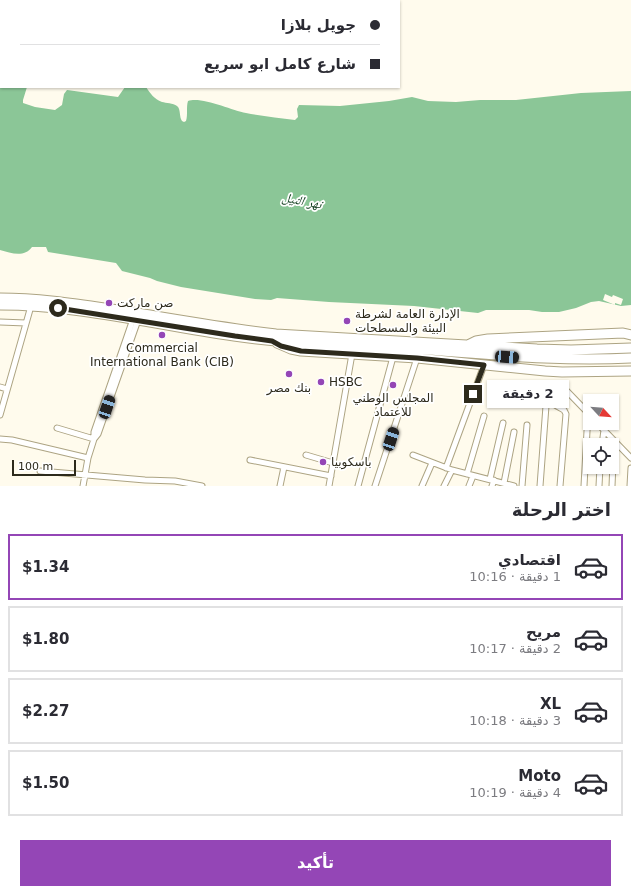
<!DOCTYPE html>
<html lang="ar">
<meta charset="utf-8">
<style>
:root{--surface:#fff;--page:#f7f7f7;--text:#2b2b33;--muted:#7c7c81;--line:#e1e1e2;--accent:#9446b6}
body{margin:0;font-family:"DejaVu Sans","Noto Naskh Arabic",sans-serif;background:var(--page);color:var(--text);direction:rtl;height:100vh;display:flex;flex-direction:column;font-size:15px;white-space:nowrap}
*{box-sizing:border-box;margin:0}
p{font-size:13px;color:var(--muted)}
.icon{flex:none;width:22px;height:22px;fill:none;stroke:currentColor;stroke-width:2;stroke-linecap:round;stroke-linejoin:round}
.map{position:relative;height:486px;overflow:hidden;direction:ltr}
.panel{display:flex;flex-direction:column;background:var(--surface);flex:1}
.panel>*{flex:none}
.top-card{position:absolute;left:0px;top:0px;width:400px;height:88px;box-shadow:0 1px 3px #0004;direction:rtl;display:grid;align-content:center;height:88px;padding:0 20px;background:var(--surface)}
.needle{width:26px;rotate:116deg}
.buttons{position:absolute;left:583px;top:394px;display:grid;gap:8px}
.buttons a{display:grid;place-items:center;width:36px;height:36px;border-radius:0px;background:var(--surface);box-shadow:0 1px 3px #0004;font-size:20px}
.scale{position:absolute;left:12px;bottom:10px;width:64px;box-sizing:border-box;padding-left:4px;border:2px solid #2d2a1c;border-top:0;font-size:11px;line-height:14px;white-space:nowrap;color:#2d2a1c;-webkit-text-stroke:3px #fff;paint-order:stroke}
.end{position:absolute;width:18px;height:18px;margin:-9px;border:5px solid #2d2a1c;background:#fff;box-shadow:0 0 0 2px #fff}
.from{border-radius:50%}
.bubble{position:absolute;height:28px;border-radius:0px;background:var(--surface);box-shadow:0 1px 3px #0004;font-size:13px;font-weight:600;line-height:28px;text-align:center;direction:rtl}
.car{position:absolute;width:12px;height:24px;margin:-12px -6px;border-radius:5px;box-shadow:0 0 3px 1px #0007;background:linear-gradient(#222 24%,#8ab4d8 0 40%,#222 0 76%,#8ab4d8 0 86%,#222 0)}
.top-card b{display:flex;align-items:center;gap:14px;height:38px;font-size:15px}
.top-card b+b{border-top:1px solid var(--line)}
.top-card i{width:10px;height:10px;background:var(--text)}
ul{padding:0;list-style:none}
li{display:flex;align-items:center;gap:12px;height:66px;margin:0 8px 6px;padding:0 12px;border:2px solid var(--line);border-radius:0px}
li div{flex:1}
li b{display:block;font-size:15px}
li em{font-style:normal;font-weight:600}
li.active{border-color:var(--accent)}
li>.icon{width:36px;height:36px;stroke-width:1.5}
h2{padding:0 20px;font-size:18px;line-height:48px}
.primary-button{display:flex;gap:8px;margin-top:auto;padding:8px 20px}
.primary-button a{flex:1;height:46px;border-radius:0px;background:var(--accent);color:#fff;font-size:16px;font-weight:600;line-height:46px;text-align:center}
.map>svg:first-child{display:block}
.water{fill:#8bc697}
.pier{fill:#fffbed}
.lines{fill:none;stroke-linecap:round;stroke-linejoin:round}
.street-casing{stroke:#ada483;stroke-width:7}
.highway-casing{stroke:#ada483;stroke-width:11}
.street{stroke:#fff;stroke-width:5}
.highway{stroke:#fff;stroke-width:9}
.route{stroke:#2d2a1c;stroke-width:5}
.poi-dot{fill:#9446b6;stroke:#fff;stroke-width:1.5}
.labels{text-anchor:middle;stroke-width:3.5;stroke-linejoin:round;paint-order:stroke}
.poi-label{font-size:12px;fill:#2d2a1c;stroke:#fff;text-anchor:start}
.water-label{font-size:13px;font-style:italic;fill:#0e3b1c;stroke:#fff}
</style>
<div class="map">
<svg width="631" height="486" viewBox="0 0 631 486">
<rect width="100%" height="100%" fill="#fffbed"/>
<path class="water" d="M0 61 1 87H27L23 100V103L35 107 55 110 62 105 64 94 67 90 118 97 125 87H146C150 93 154 99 162 102 166 103 173 103 177 106 181 109 179 117 182 121L184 122 186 121C188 114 186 107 188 101 201 96 231 110 246 113 262 116 279 118 295 120L298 117 297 109 299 105 340 106 389 101 412 97 428 101 456 102 480 100H516L581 93 631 91V305L621 306 599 301 591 302 576 308 559 312H542L529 310H486L478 313 414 306 329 302 277 298 271 300 255 299 181 287 157 281 150 278 122 271 116 263 48 252 46 247H32C24 258 11 253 0 250Z"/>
<path class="pier" d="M605 294 612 297 613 295 623 299 621 305 615 303V305L603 300Z"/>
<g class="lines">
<defs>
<path id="street" d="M0 322 26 323
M547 384C545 401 551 403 564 410L566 414 560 486
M561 385 590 415
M0 387 7 389
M0 415 31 306
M597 423 631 458
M57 428 94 439
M0 439 12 440 88 458
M94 439 98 434 138 320
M602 445 604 430
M306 455 333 463
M413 455 452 470 514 486
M250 460 331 476
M446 468 484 365
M40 471 145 480 175 481 202 486
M467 474 484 416
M490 479 503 423
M504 483 514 432
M83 486 88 458 94 439V432L133 319
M280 486 284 467
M329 486 352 354
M358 486 393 357
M375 486 417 358
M422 486 432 463
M444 486 452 470
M469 486 473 476
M492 486 494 480
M522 486 527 425
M540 486 546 406
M584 486 588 413
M599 486 600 467
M612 486 614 441
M630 486 631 468"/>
<path id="highway" d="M0 298C42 298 83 305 125 311 175 319 225 328 276 334L537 349 571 350 631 348
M0 305C79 305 156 325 234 336 293 345 354 345 415 349 487 354 558 362 631 358
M277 343 291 349 301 351 417 358 545 371 562 372 631 371
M470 344 476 341 488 339 623 333 631 335"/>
</defs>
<use href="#street" class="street-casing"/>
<use href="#highway" class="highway-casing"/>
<use href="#street" class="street"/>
<use href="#highway" class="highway"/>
</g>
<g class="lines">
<path class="route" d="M58 308 235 336 272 341 281 346 301 351 417 358 484 365 473 394"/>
</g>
<g class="poi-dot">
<circle cx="109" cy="303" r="4"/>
<circle cx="347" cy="321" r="4"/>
<circle cx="162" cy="335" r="4"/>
<circle cx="289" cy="374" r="4"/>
<circle cx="321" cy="382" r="4"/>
<circle cx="393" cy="385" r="4"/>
<circle cx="323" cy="462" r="4"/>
</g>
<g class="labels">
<g class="poi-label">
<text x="117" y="307">صن ماركت</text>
<text x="355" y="318">الإدارة العامة لشرطة<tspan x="355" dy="14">البيئة والمسطحات</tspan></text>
<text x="162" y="352" text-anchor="middle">Commercial<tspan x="162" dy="14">International Bank (CIB)</tspan></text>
<text x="329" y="386">HSBC</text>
<text x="289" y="392" text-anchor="middle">بنك مصر</text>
<text x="393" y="402" text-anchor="middle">المجلس الوطني<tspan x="393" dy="14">للاعتماد</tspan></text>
<text x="331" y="466">باسكوبيا</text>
</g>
<g class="water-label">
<text transform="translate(302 200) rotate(11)" y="5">نهر النيل</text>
</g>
</g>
</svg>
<div class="buttons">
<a><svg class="needle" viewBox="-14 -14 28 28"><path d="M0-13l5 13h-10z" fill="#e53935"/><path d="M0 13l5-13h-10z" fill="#7c7c81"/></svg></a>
<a><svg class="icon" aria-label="locate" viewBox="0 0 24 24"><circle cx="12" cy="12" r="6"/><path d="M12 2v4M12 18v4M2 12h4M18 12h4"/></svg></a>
</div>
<div class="scale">100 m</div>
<i class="end from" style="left:58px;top:308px"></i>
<i class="end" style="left:473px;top:394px"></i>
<div class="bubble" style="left:487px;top:380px;width:82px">2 دقيقة</div>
<i class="car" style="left:507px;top:357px;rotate:94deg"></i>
<i class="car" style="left:107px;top:407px;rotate:19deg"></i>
<i class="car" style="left:391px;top:439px;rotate:18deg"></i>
<div class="top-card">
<b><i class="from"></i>جويل بلازا</b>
<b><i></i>شارع كامل ابو سريع</b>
</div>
</div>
<section class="panel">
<h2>اختر الرحلة</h2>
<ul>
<li class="active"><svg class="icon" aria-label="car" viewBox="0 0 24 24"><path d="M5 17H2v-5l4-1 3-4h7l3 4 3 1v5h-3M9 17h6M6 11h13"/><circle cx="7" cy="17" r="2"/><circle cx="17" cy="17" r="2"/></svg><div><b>اقتصادي</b><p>1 دقيقة · 10:16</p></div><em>$1.34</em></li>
<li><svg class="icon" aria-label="car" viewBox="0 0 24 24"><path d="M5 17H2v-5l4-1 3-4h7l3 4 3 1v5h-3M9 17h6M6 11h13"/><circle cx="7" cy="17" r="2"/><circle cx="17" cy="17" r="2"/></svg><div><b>مريح</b><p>2 دقيقة · 10:17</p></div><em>$1.80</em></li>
<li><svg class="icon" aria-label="car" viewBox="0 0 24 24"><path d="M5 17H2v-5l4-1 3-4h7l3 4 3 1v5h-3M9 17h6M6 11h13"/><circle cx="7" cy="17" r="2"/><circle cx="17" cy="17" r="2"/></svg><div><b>XL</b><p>3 دقيقة · 10:18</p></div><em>$2.27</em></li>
<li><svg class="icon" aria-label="car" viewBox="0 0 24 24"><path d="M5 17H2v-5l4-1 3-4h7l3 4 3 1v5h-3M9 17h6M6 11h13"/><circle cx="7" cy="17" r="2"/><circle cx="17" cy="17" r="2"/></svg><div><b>Moto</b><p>4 دقيقة · 10:19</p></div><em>$1.50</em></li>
</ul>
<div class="primary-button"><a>تأكيد</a></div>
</section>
